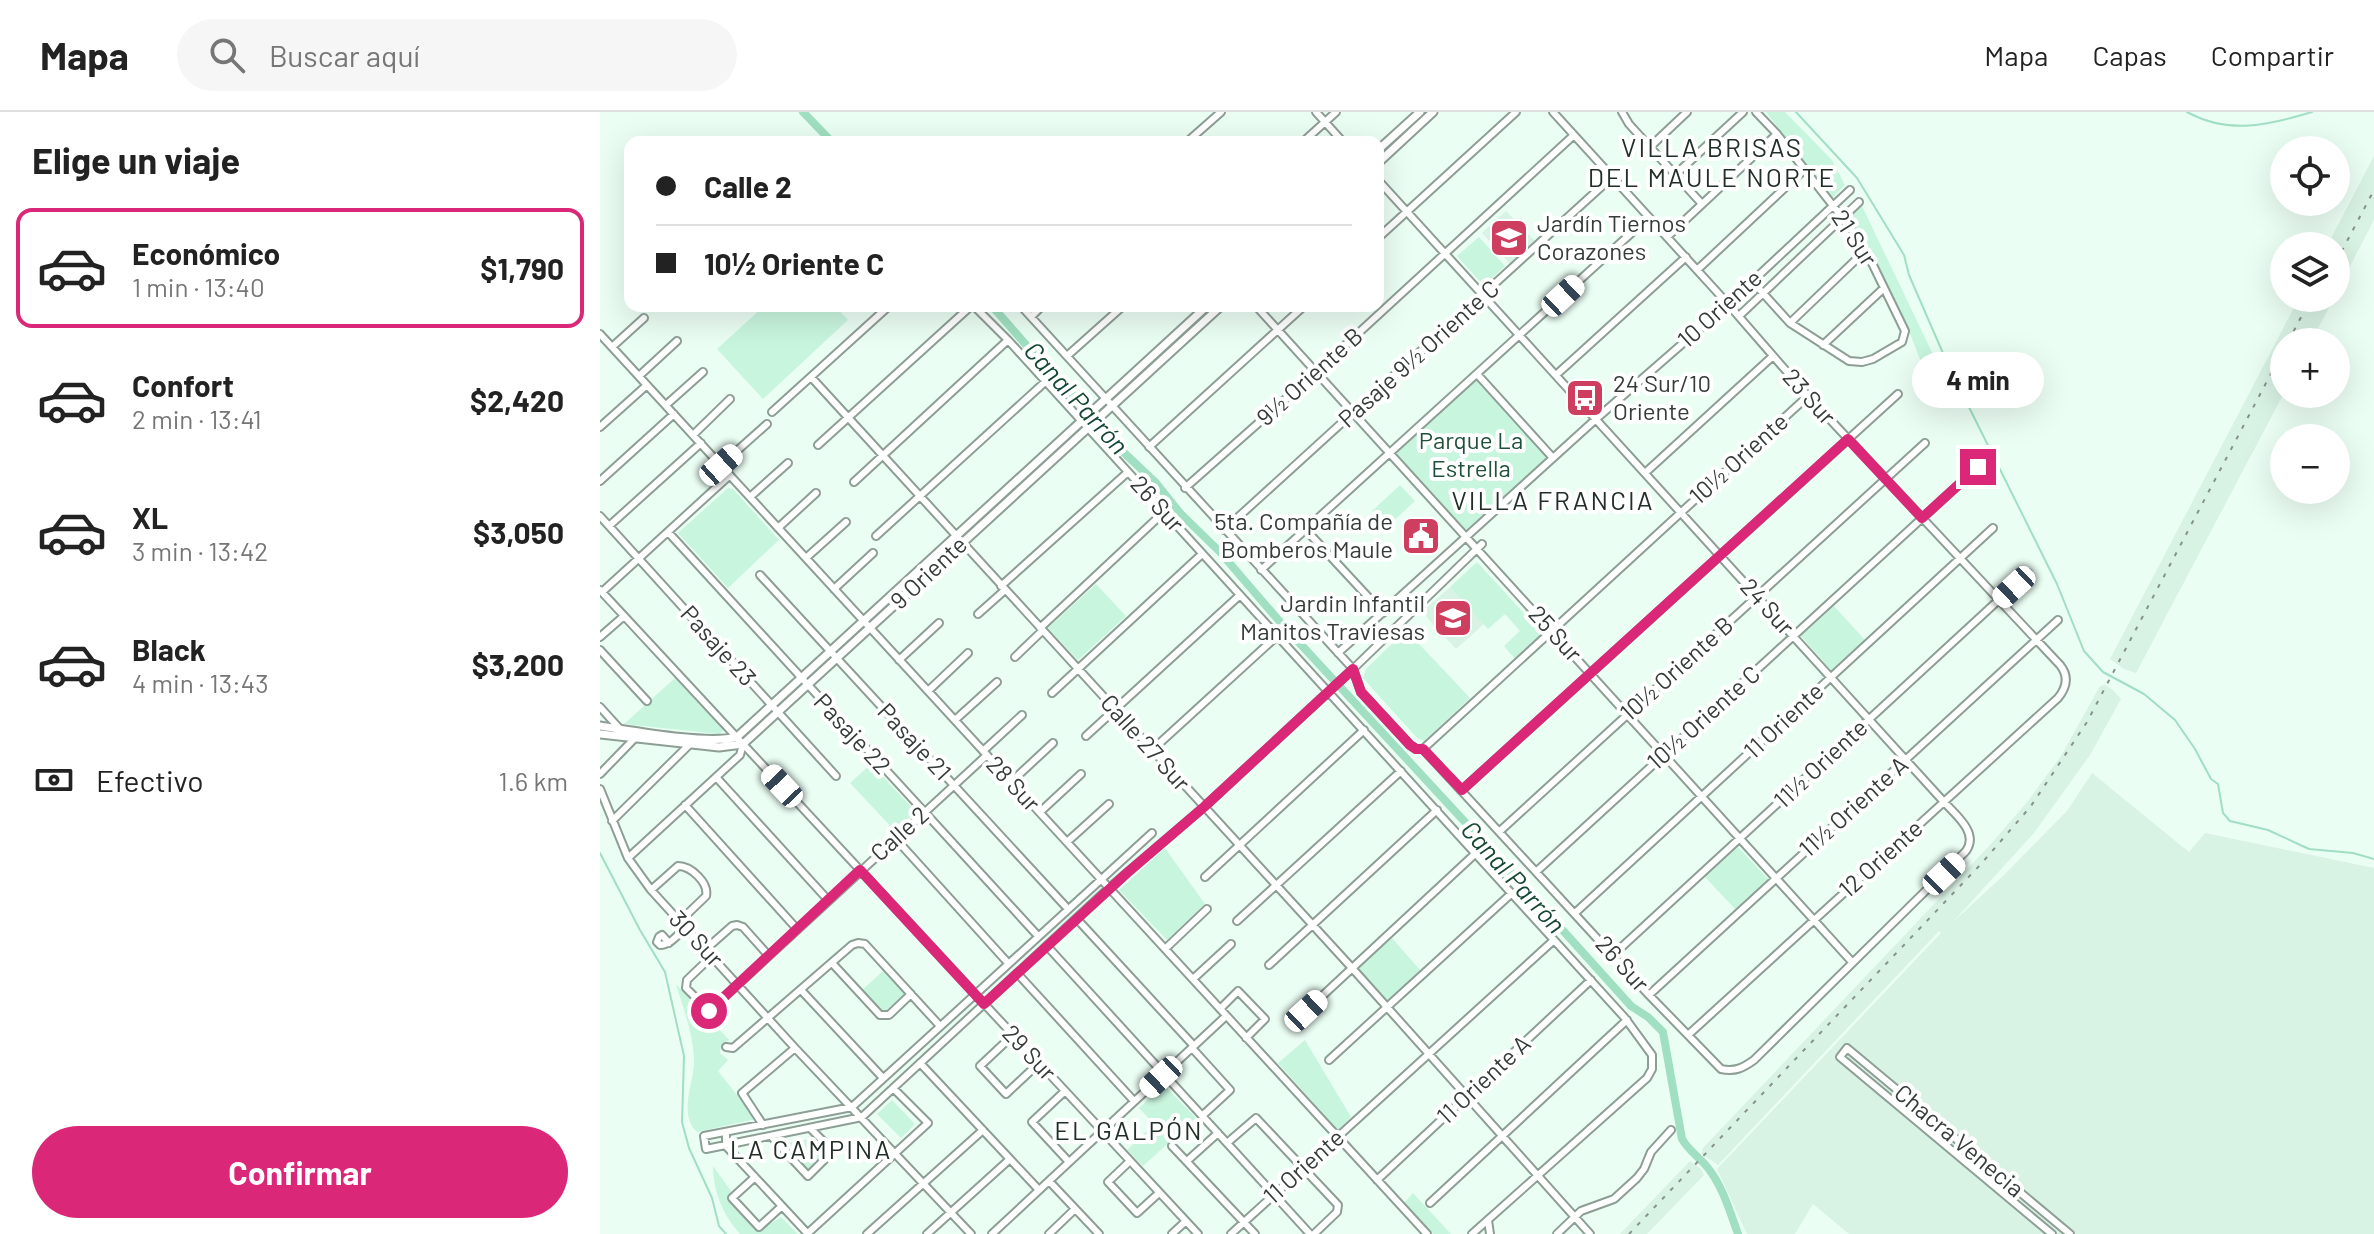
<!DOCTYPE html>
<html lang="es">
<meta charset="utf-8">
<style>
:root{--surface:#fff;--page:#f6f6f6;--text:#222;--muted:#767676;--line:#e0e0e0;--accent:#db2777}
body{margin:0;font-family:Barlow,sans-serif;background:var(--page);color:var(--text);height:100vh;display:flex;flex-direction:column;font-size:30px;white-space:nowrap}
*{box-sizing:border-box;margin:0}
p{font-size:26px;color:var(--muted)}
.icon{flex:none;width:44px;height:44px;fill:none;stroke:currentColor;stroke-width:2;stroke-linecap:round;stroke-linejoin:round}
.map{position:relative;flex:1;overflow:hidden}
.panel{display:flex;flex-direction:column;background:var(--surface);width:600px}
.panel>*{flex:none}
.top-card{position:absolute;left:24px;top:24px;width:760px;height:176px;border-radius:16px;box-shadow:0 8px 32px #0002;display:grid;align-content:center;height:176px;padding:0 32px;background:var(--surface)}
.controls{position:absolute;left:1670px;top:24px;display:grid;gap:16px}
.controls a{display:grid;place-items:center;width:80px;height:80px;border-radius:50%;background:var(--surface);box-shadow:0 8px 32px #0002;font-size:40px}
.end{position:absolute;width:36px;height:36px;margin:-18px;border:10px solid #db2777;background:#fff;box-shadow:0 0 0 4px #fff}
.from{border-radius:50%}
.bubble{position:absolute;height:56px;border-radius:28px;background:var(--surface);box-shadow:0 8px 32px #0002;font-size:26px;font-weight:700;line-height:56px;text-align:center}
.car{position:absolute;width:24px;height:48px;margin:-24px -12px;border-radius:10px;box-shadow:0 0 6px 2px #0007;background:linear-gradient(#fff 24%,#345 0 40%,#fff 0 76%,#345 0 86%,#fff 0)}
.top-card b{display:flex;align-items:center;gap:28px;height:76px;font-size:30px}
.top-card b+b{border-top:2px solid var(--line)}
.top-card i{width:20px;height:20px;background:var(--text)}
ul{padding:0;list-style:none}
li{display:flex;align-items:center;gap:24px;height:120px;margin:0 16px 12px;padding:0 16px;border:4px solid transparent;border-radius:16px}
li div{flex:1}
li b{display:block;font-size:30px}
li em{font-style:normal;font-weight:700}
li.selected{border-color:var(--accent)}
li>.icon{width:72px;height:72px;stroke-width:1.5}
h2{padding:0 32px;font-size:36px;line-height:96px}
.pay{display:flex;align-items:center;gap:20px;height:88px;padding:0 32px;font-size:30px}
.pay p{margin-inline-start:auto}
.action{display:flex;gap:16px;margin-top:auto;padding:16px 32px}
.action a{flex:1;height:92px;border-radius:48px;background:var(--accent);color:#fff;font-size:32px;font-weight:700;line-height:92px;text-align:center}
header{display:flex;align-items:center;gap:48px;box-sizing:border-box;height:112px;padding:0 40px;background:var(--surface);border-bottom:2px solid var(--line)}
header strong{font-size:38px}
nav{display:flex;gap:44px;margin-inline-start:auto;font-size:28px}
.search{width:560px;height:72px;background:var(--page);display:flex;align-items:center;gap:20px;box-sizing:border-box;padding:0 28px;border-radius:44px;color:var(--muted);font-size:30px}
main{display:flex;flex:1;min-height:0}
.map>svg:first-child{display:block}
.built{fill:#d8f2e4}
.green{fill:#c8f5de}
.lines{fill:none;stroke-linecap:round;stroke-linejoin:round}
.stream{stroke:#a0dfc1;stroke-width:2}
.canal{stroke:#a0dfc1;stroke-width:8}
.minor-casing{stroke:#8d9e95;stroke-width:10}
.tertiary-casing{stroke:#8d9e95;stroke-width:11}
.minor{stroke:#fff;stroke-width:6}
.tertiary{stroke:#fff;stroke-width:7}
.rail{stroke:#86928c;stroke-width:2;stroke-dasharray:4 8;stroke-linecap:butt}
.route{stroke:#db2777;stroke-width:10}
.labels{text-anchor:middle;stroke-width:8;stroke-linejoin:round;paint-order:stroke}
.poi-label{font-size:24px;fill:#353c39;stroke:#fff;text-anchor:start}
.street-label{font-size:24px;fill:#353c39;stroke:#fff}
.park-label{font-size:24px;fill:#1e503b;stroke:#fff}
.neighbourhood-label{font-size:26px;letter-spacing:2px;fill:#212f28;stroke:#fff}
.water-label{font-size:26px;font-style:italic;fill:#154834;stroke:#fff}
</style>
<header>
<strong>Mapa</strong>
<div class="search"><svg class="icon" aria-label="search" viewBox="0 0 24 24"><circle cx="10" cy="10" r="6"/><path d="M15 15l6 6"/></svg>Buscar aquí</div>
<nav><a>Mapa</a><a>Capas</a><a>Compartir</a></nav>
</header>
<main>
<section class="panel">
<h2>Elige un viaje</h2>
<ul>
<li class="selected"><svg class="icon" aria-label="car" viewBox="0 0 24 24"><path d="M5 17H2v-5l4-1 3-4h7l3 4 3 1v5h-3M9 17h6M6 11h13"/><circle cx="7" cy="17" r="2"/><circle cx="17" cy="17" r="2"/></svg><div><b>Económico</b><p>1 min · 13:40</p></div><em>$1,790</em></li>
<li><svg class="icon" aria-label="car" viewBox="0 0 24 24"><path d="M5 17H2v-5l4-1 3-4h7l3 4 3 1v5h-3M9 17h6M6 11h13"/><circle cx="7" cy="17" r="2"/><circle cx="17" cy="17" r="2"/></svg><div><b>Confort</b><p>2 min · 13:41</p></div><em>$2,420</em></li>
<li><svg class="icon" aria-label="car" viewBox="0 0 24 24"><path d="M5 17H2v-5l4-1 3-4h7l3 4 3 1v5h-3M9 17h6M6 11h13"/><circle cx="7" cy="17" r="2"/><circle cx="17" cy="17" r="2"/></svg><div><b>XL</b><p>3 min · 13:42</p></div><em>$3,050</em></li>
<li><svg class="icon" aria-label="car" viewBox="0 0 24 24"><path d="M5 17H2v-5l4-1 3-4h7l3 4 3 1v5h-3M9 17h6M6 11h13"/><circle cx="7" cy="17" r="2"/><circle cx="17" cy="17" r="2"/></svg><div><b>Black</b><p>4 min · 13:43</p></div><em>$3,200</em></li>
</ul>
<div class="pay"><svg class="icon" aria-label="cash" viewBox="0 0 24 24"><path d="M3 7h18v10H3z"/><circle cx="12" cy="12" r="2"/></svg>Efectivo<p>1.6 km</p></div>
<div class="action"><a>Confirmar</a></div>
</section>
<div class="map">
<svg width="1774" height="1122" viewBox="0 0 1774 1122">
<rect width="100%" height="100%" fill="#ebfef4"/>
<path class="built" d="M1774 44V108L1736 181V134H1727Z
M906 99 936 130 911 153 882 121Z
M1699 186H1734L1711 230H1684V281L1536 561 1524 557 1510 547Z
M850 475 884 512 856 537 822 500Z
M1505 573 1513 578 1521 587 1490 643 1434 721 1353 810 1404 763 1467 699 1492 661 1589 740 1605 721 1774 756V1122H1249L1213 1092 1195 1122H1147L1117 1057 1341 821 1339 819 1118 1053 1102 1042V1037L1390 733 1428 689 1461 644 1500 574Z
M1090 1049 1101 1057 1104 1063 1047 1122H1020Z"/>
<path class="green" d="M1166 0H1185L1232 48 1245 73 1232 86Z
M1262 94 1351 280 1340 286 1329 271 1311 224 1259 119 1249 106Z
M879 125 905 154 884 174 857 144Z
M164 194H235L248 208 163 287 117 237Z
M875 268H878L948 344 866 418 794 341Z
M800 373 815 389 787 415 772 399Z
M128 376 133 377 179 428 128 476 78 421Z
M877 450 943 522 915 547 904 534 920 519 905 502 888 517 850 475Z
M496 472 526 504 478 548 448 516Z
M1234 494 1265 528 1231 558 1201 524Z
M806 518 870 586 824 629 817 626 763 566 766 557Z
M75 566 124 618 119 622 24 612Z
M271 652 316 700 295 719 250 671Z
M1138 735 1169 768 1136 798 1105 765Z
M565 736 605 792 567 828 519 778Z
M792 826 821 859 787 889 758 856Z
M283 859 306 883 285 901 262 878Z
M76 872 129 928 121 934 120 941 128 948 118 959 156 1007 97 1020C77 1001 95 970 94 947 93 921 83 896 76 872Z
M705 928 751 1005 738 1018 678 951Z
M564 973 596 1006 543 1054 527 1038 554 1012 539 996Z
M292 988 315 1012 301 1026 277 1002Z
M215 1026 228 1038 208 1058 182 1032Z
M113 1054 131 1079 130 1090 159 1119 181 1105 198 1122H140C123 1103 113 1080 113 1054Z
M813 1081 851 1122H833L804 1091Z"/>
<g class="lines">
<path class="stream" d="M1196 0 1257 66 1304 143 1309 163 1349 255 1457 472 1484 539 1503 560 1544 582 1575 608 1595 637 1611 667 1618 672 1623 701 1630 709 1668 718 1709 737 1753 741 1774 747
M1587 0C1629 23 1669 13 1712 0
M0 741 40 818 65 860 84 944 82 1010 89 1036 112 1086 119 1114 126 1122"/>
<path class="canal" d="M203 0 232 30
M392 194 457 268 482 291 506 316 519 336 556 371 580 401 620 440 681 511 877 723 1031 894 1048 905 1063 920 1082 1027C1089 1039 1099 1045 1108 1056 1123 1075 1130 1100 1138 1122"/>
<defs>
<path id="minor" d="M716 0 743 30
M953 0 1128 192 1208 284 1460 553C1469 564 1467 575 1458 586L1088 923
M1022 0 1029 12 1102 92
M587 30 621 0
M703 30 736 0
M1050 35 1087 0
M1075 63 1143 0
M1067 125 1177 22
M778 126 916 0
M1097 158 1205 57
M1152 169 1190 211 1249 249 1262 250 1273 247 1302 230 1305 219 1271 149 1252 118 1177 22 1156 0
M374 194 408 228 1025 906 1052 943V957L1047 966 872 1122
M421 194 753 557 761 580 810 633 816 637H823L1049 883 1121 957C1135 960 1143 956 1154 948L1366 739C1379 721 1356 703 1344 690L778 68
M656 194 1252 850
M1139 204 1259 90
M431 205 442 194
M1190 211 1265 139
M0 222 827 1122
M1223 233 1284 176
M12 235 44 206
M467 244 523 194
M877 262 953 346
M956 263 1086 145
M39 264 77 229
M211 265 752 856 990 1122
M66 293 103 260
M172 300 289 194
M0 315 47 273
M93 323 130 287
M218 333 371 194
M549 335 704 194
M121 353 167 312
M1045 361 1173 244
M0 369 74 302
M254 370 408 228
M585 376 716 260 974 23
M150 385 188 351
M0 404 236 664
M9 414 101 331
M178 416 216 381
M624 418 1012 65
M706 418 783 501
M68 420 438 824
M276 424 445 270
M206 446 246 410
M661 458 1049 105
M160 463 468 797
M401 474 528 360
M234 477 273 441
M0 478 598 1122
M2 480 130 363
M378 502 405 478
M440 516 564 400
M0 525 24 504
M0 538 47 589
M738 541 996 307 1128 192 1250 78
M415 545 442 519
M299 548 339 511
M328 579 368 541
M452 581 602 442
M0 595 19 616
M355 608 397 570
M486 624 640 483
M823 637 1208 284
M383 639 422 603
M551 639 677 524
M0 662 34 627
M116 665 228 788
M411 670 453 631
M0 677 28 746 51 778 195 936 371 1122
M862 678 1298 282
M85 693 197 817
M440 700 481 662
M12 709 89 633
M900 719 1325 331
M552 721 252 995 104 1024 106 1037 262 1005 509 776 604 695 753 557 882 432
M295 726 408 851
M467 730 509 692
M28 746 140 643 143 632
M937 759 1378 355
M605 765 764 618
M51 778 78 754C91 754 109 771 106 784L80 809
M975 801 1393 416
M477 807 594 934
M637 809 801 659
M69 831 62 823 59 825 57 830 60 833C71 833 78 822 86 815
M447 834 710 1122
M106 837 132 814 137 813 143 815 168 843
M565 837 607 797
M1013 843 1428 461
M112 844 87 868 86 876 109 899 387 643
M232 851 280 903H289L311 882
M669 853 837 698
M417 861 534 989
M593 867 631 832
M201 878 283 966
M1049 883 1458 508
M620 897 638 879 665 907 646 926
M706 899 876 741
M413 923 380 954 406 982 439 951
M126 935 133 936 252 833 258 831 265 832 340 914
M592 936 630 978 602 1004
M729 948 912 781
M320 951 439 1078
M465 979 432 1010 469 1050
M163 1013 142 981 195 936
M126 1020V1034L208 1122
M171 1024 208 1064 233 1039 210 1016
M627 1031 656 1006 738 1093 737 1100 714 1122
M572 1034 655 1122
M530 1049 508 1070 537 1101 559 1081
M587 1049 618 1021
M155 1065 132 1086 159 1115 182 1094
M777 1068 991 868
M449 1069 499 1122
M830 1091 1027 908
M888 1108 890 1122
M207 1122 328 1011 293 976
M267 1122 383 1018
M327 1122 410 1047
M392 1122 626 904
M449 1122 475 1097
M572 1122 586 1109
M631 1122 954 828
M957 1122 981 1099 1014 1087 1037 1066 1044 1057 1051 1040 1071 1018
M1452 1122 1240 945 1247 936 1470 1122"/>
<path id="tertiary" d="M778 38 820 0
M778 51 833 0
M0 614C33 619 107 633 137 625L607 194
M0 622 119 635 143 632 621 194"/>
</defs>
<use href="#minor" class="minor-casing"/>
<use href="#tertiary" class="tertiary-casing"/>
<use href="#minor" class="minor"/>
<use href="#tertiary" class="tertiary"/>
<path class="rail" d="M1736 150 1774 78
M1688 230 1711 186
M1029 1122 1381 752 1431 694 1487 610 1684 237"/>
</g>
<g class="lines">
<path class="route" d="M109 899 260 758 384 892 527 761 604 695 753 557 761 580 810 633 816 637H823L862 678 1248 327 1322 406 1378 355"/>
</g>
<defs>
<symbol id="school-square" viewBox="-11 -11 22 22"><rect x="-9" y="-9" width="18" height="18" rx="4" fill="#ce3e5e" stroke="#fff"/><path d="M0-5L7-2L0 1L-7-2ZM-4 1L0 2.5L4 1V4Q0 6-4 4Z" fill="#fff"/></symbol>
<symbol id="bus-square" viewBox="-11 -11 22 22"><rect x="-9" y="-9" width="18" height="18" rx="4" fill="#ce3e5e" stroke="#fff"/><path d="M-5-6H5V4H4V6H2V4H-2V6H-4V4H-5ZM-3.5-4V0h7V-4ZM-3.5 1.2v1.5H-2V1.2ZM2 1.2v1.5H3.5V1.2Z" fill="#fff"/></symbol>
<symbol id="civic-square" viewBox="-11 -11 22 22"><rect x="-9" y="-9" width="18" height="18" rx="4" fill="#ce3e5e" stroke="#fff"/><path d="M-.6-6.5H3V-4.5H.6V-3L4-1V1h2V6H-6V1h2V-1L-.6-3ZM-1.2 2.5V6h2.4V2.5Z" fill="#fff"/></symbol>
</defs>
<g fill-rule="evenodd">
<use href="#school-square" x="887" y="104" width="44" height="44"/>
<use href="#bus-square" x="963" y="264" width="44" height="44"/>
<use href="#civic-square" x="799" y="402" width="44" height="44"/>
<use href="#school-square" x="831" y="484" width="44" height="44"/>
</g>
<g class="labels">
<g class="poi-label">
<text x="937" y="120">Jardín Tiernos<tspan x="937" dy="28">Corazones</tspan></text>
<text x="1013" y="280">24 Sur/10<tspan x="1013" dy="28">Oriente</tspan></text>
<text x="793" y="418" text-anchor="end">5ta. Compañía de<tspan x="793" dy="28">Bomberos Maule</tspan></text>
<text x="825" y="500" text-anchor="end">Jardin Infantil<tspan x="825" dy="28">Manitos Traviesas</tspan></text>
</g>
<g class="street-label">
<text transform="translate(1254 126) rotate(57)" y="8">21 Sur</text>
<text transform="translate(1120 197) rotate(-42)" y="8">10 Oriente</text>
<text transform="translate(819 242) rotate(-42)" y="8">Pasaje 9½ Oriente C</text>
<text transform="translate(710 265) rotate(-42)" y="8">9½ Oriente B</text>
<text transform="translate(1209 285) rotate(48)" y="8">23 Sur</text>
<text transform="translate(1139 347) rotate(-42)" y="8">10½ Oriente</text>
<text transform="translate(557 392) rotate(48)" y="8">26 Sur</text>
<text transform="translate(329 461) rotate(-43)" y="8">9 Oriente</text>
<text transform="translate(1167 495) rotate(48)" y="8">24 Sur</text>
<text transform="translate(955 522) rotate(48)" y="8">25 Sur</text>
<text transform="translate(118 534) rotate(48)" y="8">Pasaje 23</text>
<text transform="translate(1077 557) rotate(-42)" y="8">10½ Oriente B</text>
<text transform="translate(1104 606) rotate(-42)" y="8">10½ Oriente C</text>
<text transform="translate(1184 609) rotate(-43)" y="8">11 Oriente</text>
<text transform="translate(252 622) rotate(47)" y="8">Pasaje 22</text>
<text transform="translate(314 630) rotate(47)" y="8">Pasaje 21</text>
<text transform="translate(545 631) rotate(48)" y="8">Calle 27 Sur</text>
<text transform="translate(1221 652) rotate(-43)" y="8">11½ Oriente</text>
<text transform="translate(413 672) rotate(47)" y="8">28 Sur</text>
<text transform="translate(1254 695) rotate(-42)" y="8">11½ Oriente A</text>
<text transform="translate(300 722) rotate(-42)" y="8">Calle 2</text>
<text transform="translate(1281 747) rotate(-42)" y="8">12 Oriente</text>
<text transform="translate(96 827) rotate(47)" y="8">30 Sur</text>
<text transform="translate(1022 852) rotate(48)" y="8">26 Sur</text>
<text transform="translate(429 941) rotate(47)" y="8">29 Sur</text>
<text transform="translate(884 968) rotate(-43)" y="8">11 Oriente A</text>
<text transform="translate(1359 1029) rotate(40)" y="8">Chacra Venecia</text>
<text transform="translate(704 1055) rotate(-42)" y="8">11 Oriente</text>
</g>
<g class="park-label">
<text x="871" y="337">Parque La<tspan x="871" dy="28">Estrella</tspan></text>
</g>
<g class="neighbourhood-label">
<text x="1112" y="45">VILLA BRISAS<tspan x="1112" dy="30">DEL MAULE NORTE</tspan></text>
<text x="953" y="398">VILLA FRANCIA</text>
<text x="529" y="1028">EL GALPÓN</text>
<text x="211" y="1047">LA CAMPINA</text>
</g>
<g class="water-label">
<text transform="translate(476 286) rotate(48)" y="9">Canal Parrón</text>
<text transform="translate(913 765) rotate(48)" y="9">Canal Parrón</text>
</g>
</g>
</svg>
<div class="controls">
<a><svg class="icon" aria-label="locate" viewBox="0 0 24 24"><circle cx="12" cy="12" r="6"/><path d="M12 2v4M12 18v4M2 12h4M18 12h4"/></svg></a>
<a><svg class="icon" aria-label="layers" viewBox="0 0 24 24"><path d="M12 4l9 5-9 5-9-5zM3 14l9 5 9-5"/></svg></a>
<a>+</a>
<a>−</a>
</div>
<i class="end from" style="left:109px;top:899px"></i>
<i class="end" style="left:1378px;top:355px"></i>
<div class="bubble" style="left:1312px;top:240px;width:132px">4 min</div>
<i class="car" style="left:963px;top:184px;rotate:47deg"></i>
<i class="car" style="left:121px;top:353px;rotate:48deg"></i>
<i class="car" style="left:1414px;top:475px;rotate:227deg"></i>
<i class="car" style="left:182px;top:674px;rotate:317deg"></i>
<i class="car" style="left:1344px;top:762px;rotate:46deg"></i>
<i class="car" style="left:706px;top:899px;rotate:47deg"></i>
<i class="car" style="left:561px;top:965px;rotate:227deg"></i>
<div class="top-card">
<b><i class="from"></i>Calle 2</b>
<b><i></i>10½ Oriente C</b>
</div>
</div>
</main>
